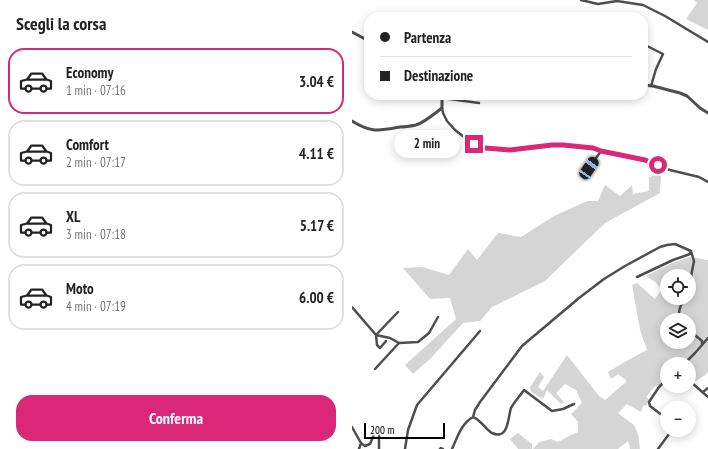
<!DOCTYPE html>
<html lang="it">
<meta charset="utf-8">
<style>
:root{--surface:#fff;--page:#f2f2f2;--text:#222;--muted:#767676;--line:#e0e0e0;--accent:#db2777}
body{margin:0;font-family:"PT Sans Narrow",sans-serif;background:var(--page);color:var(--text);height:100vh;display:flex;flex-direction:column;font-size:15px;white-space:nowrap}
*{box-sizing:border-box;margin:0}
p{font-size:13px;color:var(--muted)}
.icon{flex:none;width:22px;height:22px;fill:none;stroke:currentColor;stroke-width:2;stroke-linecap:round;stroke-linejoin:round}
.map{position:relative;flex:1;overflow:hidden}
.side{display:flex;flex-direction:column;background:var(--surface);width:352px}
.side>*{flex:none}
.top-card{position:absolute;left:12px;top:12px;width:284px;height:88px;border-radius:16px;box-shadow:0 2px 10px #0003;display:grid;align-content:center;height:88px;padding:0 16px;background:var(--surface)}
.controls{position:absolute;left:308px;top:269px;display:grid;gap:8px}
.controls a{display:grid;place-items:center;width:36px;height:36px;border-radius:50%;background:var(--surface);box-shadow:0 2px 10px #0003;font-size:20px}
.scale{position:absolute;left:12px;bottom:10px;width:81px;box-sizing:border-box;padding-left:4px;border:2px solid #000;border-top:0;font-size:11px;line-height:14px;white-space:nowrap;color:#000;-webkit-text-stroke:3px #fff;paint-order:stroke}
.end{position:absolute;width:18px;height:18px;margin:-9px;border:5px solid #db2777;background:#fff;box-shadow:0 0 0 2px #fff}
.from{border-radius:50%}
.bubble{position:absolute;height:28px;border-radius:14px;background:var(--surface);box-shadow:0 2px 10px #0003;font-size:13px;font-weight:600;line-height:28px;text-align:center}
.car{position:absolute;width:12px;height:24px;margin:-12px -6px;border-radius:5px;box-shadow:0 0 3px 1px #0007;background:linear-gradient(#222 24%,#8ab4d8 0 40%,#222 0 76%,#8ab4d8 0 86%,#222 0)}
.top-card b{display:flex;align-items:center;gap:14px;height:38px;font-size:15px}
.top-card b+b{border-top:1px solid var(--line)}
.top-card i{width:10px;height:10px;background:var(--text)}
ul{padding:0;list-style:none}
li{display:flex;align-items:center;gap:12px;height:66px;margin:0 8px 6px;padding:0 8px;border:2px solid var(--line);border-radius:16px}
li div{flex:1}
li b{display:block;font-size:15px}
li em{font-style:normal;font-weight:600}
li.on{border-color:var(--accent)}
li>.icon{width:36px;height:36px;stroke-width:1.5}
h2{padding:0 16px;font-size:18px;line-height:48px}
.cta{display:flex;gap:8px;margin-top:auto;padding:8px 16px}
.cta a{flex:1;height:46px;border-radius:16px;background:var(--accent);color:#fff;font-size:16px;font-weight:600;line-height:46px;text-align:center}
main{display:flex;flex:1;min-height:0}
.map>svg:first-child{display:block}
.green{fill:#d5d5d5;fill-rule:evenodd}
.lines{fill:none;stroke-linecap:round;stroke-linejoin:round}
.minor{stroke:#4e4e4e;stroke-width:2.5}
.tertiary{stroke:#4e4e4e;stroke-width:3}
.route{stroke:#db2777;stroke-width:5}
</style>
<main>
<section class="side">
<h2>Scegli la corsa</h2>
<ul>
<li class="on"><svg class="icon" aria-label="car" viewBox="0 0 24 24"><path d="M5 17H2v-5l4-1 3-4h7l3 4 3 1v5h-3M9 17h6M6 11h13"/><circle cx="7" cy="17" r="2"/><circle cx="17" cy="17" r="2"/></svg><div><b>Economy</b><p>1 min · 07:16</p></div><em>3.04 €</em></li>
<li><svg class="icon" aria-label="car" viewBox="0 0 24 24"><path d="M5 17H2v-5l4-1 3-4h7l3 4 3 1v5h-3M9 17h6M6 11h13"/><circle cx="7" cy="17" r="2"/><circle cx="17" cy="17" r="2"/></svg><div><b>Comfort</b><p>2 min · 07:17</p></div><em>4.11 €</em></li>
<li><svg class="icon" aria-label="car" viewBox="0 0 24 24"><path d="M5 17H2v-5l4-1 3-4h7l3 4 3 1v5h-3M9 17h6M6 11h13"/><circle cx="7" cy="17" r="2"/><circle cx="17" cy="17" r="2"/></svg><div><b>XL</b><p>3 min · 07:18</p></div><em>5.17 €</em></li>
<li><svg class="icon" aria-label="car" viewBox="0 0 24 24"><path d="M5 17H2v-5l4-1 3-4h7l3 4 3 1v5h-3M9 17h6M6 11h13"/><circle cx="7" cy="17" r="2"/><circle cx="17" cy="17" r="2"/></svg><div><b>Moto</b><p>4 min · 07:19</p></div><em>6.00 €</em></li>
</ul>
<div class="cta"><a>Conferma</a></div>
</section>
<div class="map">
<svg width="356" height="449" viewBox="0 0 356 449">
<rect width="100%" height="100%" fill="#fff"/>
<path class="green" d="M342 0H356V30L334 19 345 3Z
M309 174 308 193 253 223 193 281 140 307 128 321 111 323 78 359 61 374 53 365 104 319 98 298 78 299 51 268 70 267 97 275 116 249 125 260 146 233 169 237 202 216 235 201H246L253 185 268 196 280 185 281 194 297 191V177Z
M338 257 356 260V373L344 381 337 383V364H315V382L302 387 294 397 297 399 295 405 291 406 289 412 275 404 266 413 282 425 286 434 288 449H278V447L276 441 266 449H181L187 442 199 439 206 442 217 436 226 432V422L219 414 230 403 224 390 213 384 204 393 212 402 209 404 195 390 191 399 179 392 178 387 188 372 192 377 186 387 191 391 215 355 247 396 253 400 275 381 266 374 259 379 256 372C268 364 282 357 295 350L288 330 280 285 285 283 303 299 310 289 303 282 294 276 320 263ZM315 276H337V298H315ZM315 320H337V342H315Z
M166 433 180 444V449H166C164 445 161 444 158 439Z"/>
<g class="lines">
<path class="minor" d="M229 0 246 4 265 1 291 5 313 16 356 42
M291 44 311 54 304 69 299 86
M90 98 127 103
M90 108 91 113 95 121 103 130 122 145 133 148 158 150 200 145H211L241 148 249 151 293 160 318 170 347 177 356 182
M237 168 249 151
M337 287 342 261 339 251
M0 307 24 335 46 312
M327 320C326 312 328 305 333 298
M337 330 350 341V344
M47 343 66 342 77 333 86 317
M332 364 343 353 356 338
M23 369 47 343 38 338 24 335 25 345 28 348 34 341
M315 379 307 387 297 402 298 406 315 419
M337 385 340 383 356 397
M351 392 356 388
M121 417 123 410 128 402 170 346 227 298 252 279 273 266 308 247 315 245 323 244 339 251 338 254 321 260 285 277
M0 427 9 443 13 446 18 444 23 432 27 434V449
M7 449 9 443
M53 449 56 430 65 405 128 331
M88 449 89 448 91 449
M100 449C106 436 109 424 121 417 129 420 133 429 140 433 157 441 156 416 159 408 162 402 168 396 172 390L200 411 211 409 222 404
M306 449 320 430"/>
<path class="tertiary" d="M0 32 17 41
M291 85 301 86 328 93 335 96 348 108 356 113
M0 121C19 133 27 131 48 127 53 127 59 126 64 125 73 122 82 114 90 108V95"/>
</g>
<g class="lines">
<path class="route" d="M122 144 133 148 158 150 200 145H211L241 148 249 151 293 160 306 165"/>
</g>
</svg>
<div class="controls">
<a><svg class="icon" aria-label="locate" viewBox="0 0 24 24"><circle cx="12" cy="12" r="6"/><path d="M12 2v4M12 18v4M2 12h4M18 12h4"/></svg></a>
<a><svg class="icon" aria-label="layers" viewBox="0 0 24 24"><path d="M12 4l9 5-9 5-9-5zM3 14l9 5 9-5"/></svg></a>
<a>+</a>
<a>−</a>
</div>
<div class="scale">200 m</div>
<i class="end from" style="left:306px;top:165px"></i>
<i class="end" style="left:122px;top:144px"></i>
<div class="bubble" style="left:42px;top:130px;width:66px">2 min</div>
<i class="car" style="left:237px;top:168px;rotate:35deg"></i>
<div class="top-card">
<b><i class="from"></i>Partenza</b>
<b><i></i>Destinazione</b>
</div>
</div>
</main>
